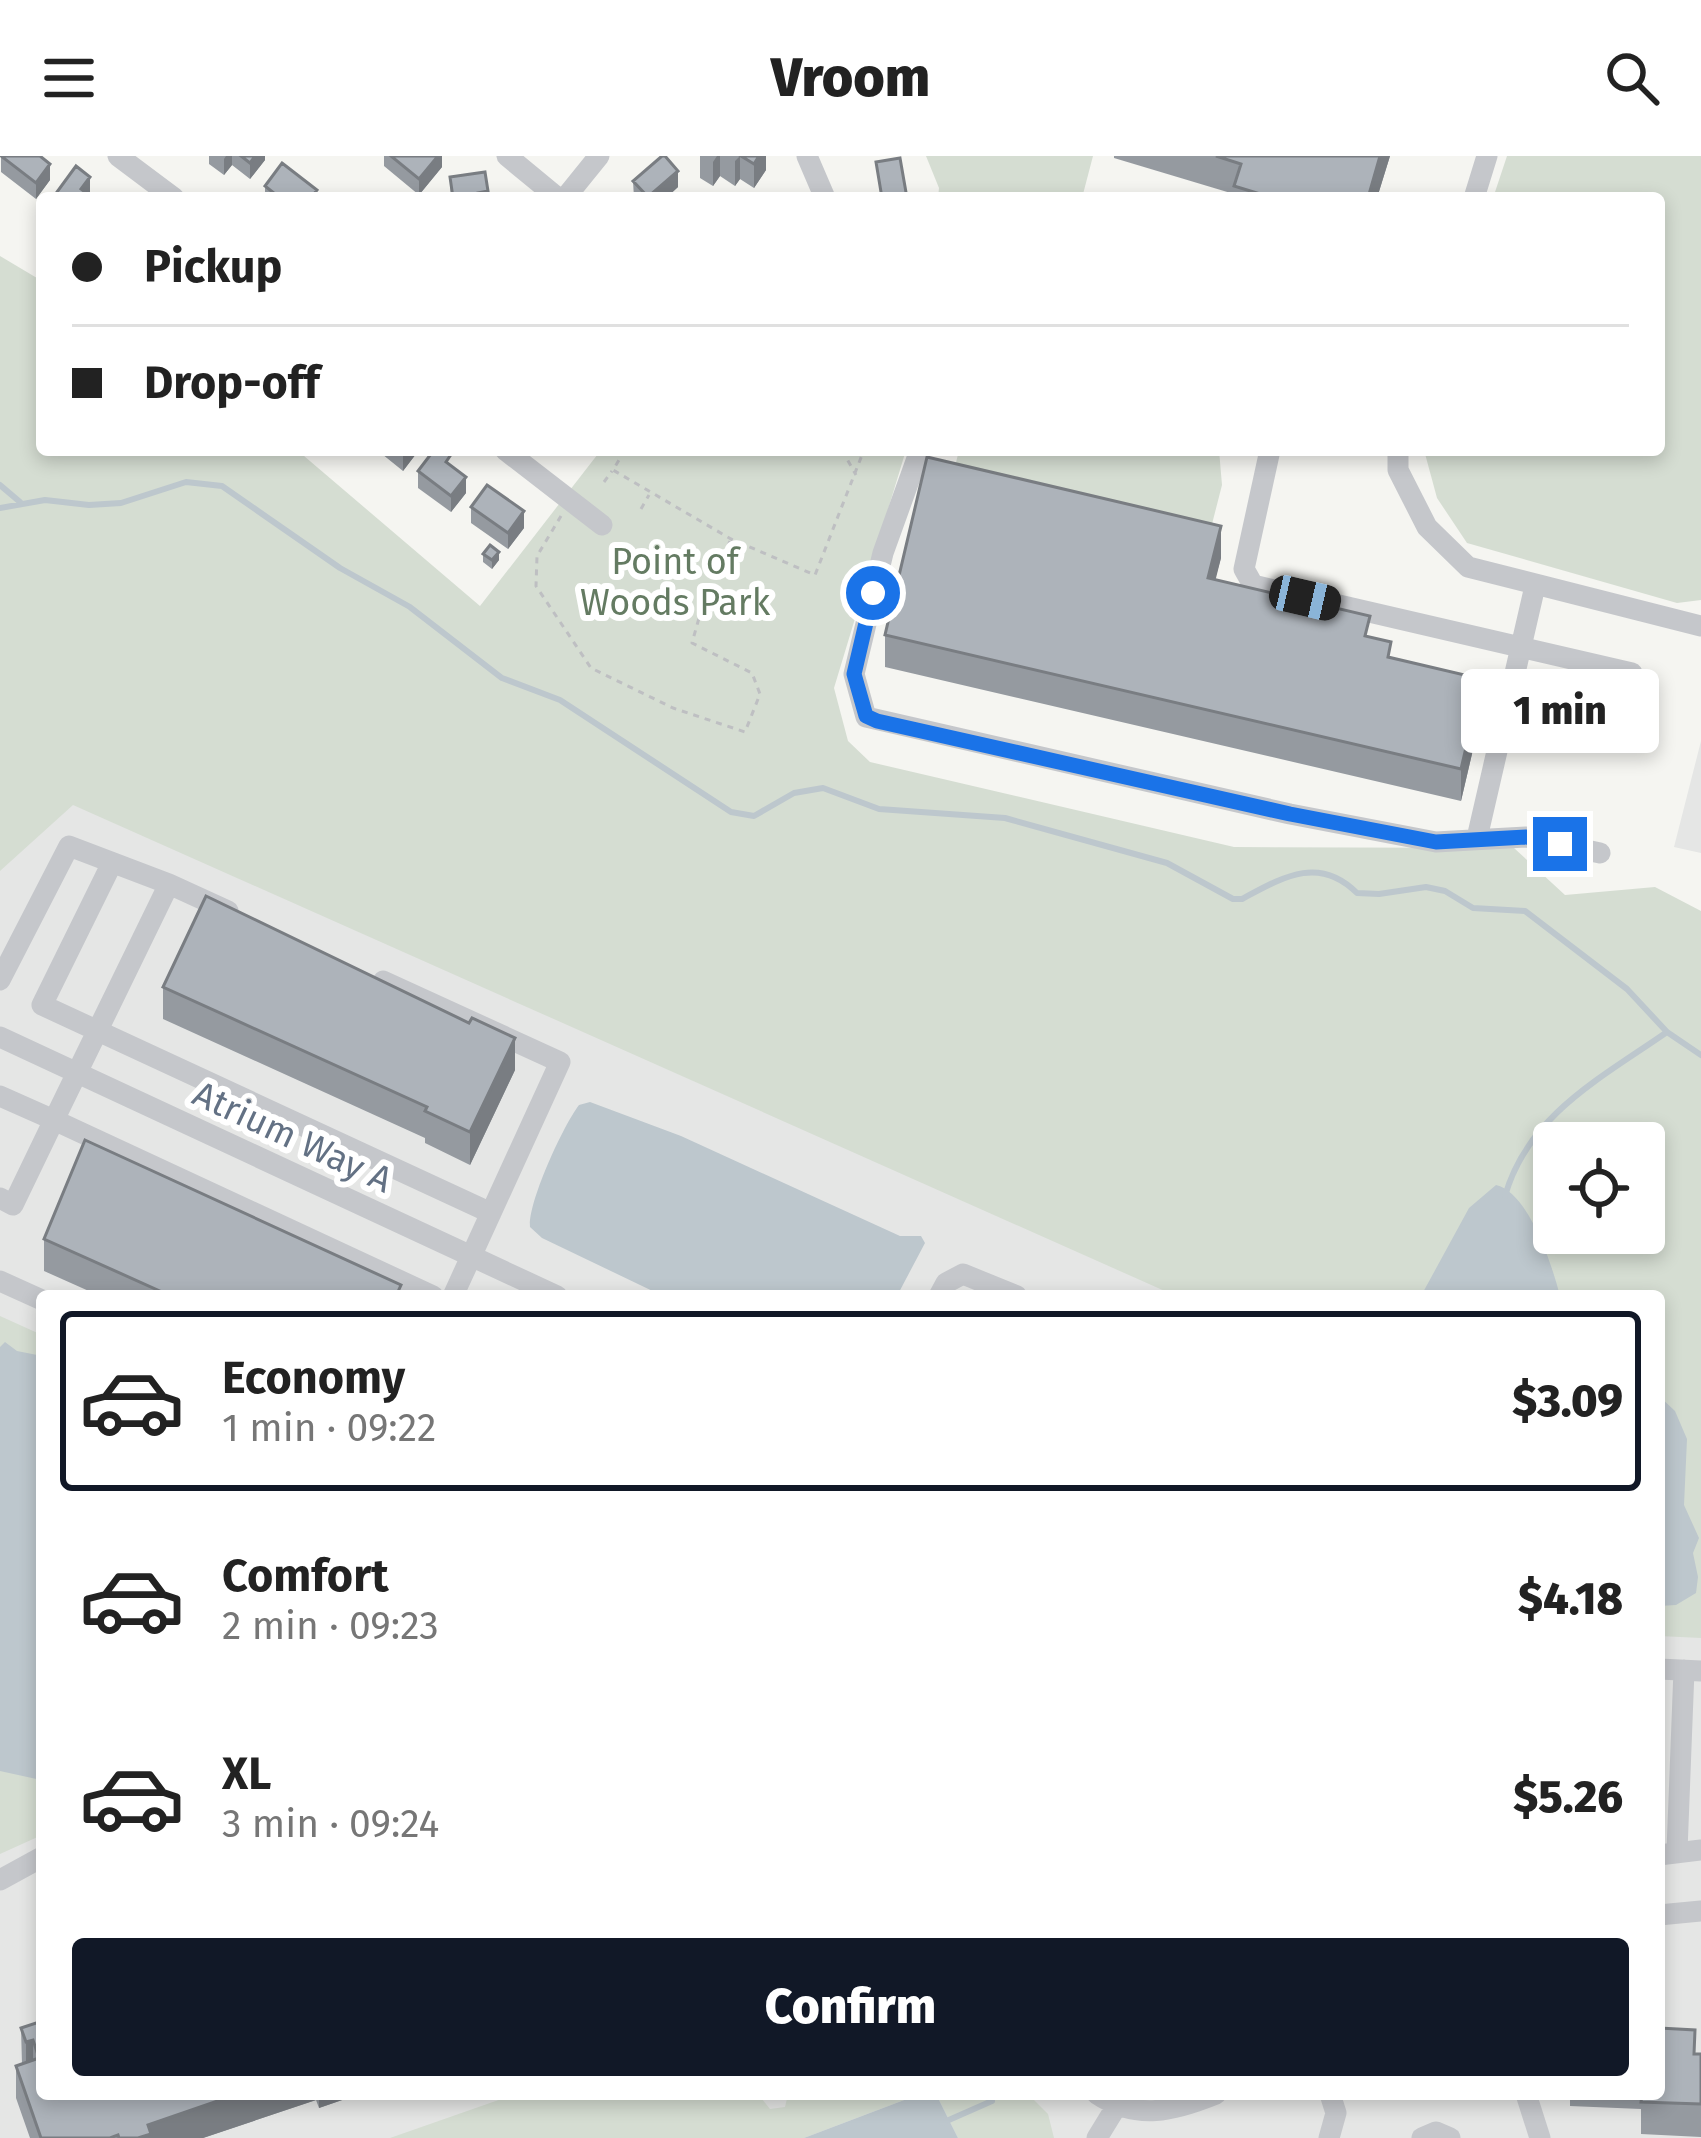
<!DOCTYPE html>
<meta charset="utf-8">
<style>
:root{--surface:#fff;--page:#f6f6f6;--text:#222;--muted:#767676;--line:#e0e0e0;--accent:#111827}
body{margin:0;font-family:"Fira Sans",sans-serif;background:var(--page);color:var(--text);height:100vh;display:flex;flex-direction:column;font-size:45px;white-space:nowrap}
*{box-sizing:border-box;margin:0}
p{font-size:39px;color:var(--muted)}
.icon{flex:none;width:66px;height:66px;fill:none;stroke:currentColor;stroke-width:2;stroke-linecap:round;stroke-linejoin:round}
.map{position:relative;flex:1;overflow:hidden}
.side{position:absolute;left:36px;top:1134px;width:1629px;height:810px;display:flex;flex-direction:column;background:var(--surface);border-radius:12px;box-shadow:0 6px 18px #0003}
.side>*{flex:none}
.top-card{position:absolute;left:36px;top:36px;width:1629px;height:264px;border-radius:12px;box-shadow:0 6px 18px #0003;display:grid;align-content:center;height:264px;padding:0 36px;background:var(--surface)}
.buttons{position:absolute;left:1533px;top:966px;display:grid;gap:24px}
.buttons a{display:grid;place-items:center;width:132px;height:132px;border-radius:12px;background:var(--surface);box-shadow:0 6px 18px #0003;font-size:60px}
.end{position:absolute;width:54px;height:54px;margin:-27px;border:15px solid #1a73e8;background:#fff;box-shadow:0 0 0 6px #fff}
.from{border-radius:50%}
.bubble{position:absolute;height:84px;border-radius:12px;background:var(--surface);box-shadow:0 6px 18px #0003;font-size:39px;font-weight:800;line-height:84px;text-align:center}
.car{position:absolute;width:36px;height:72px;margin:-36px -18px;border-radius:15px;box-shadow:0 0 9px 3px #0007;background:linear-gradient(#222 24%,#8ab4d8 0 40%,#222 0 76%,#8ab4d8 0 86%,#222 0)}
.top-card b{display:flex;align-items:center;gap:42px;height:114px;font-size:45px}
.top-card b+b{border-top:3px solid var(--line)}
.top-card i{width:30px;height:30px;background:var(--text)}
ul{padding:21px 0 0;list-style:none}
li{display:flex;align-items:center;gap:36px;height:180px;margin:0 24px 18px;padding:0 12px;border:6px solid transparent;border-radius:12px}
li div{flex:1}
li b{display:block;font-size:45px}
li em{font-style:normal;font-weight:800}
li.current{border-color:var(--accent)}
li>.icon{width:108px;height:108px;stroke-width:1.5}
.action{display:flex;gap:24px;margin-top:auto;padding:24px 36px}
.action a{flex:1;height:138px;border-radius:12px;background:var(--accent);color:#fff;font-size:48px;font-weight:800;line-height:138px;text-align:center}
header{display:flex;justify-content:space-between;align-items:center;height:156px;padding:0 36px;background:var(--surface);font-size:54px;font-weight:800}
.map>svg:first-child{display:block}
.built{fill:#e5e6e5;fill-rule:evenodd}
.green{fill:#d5ddd2;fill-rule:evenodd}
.water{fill:#bdc7cd}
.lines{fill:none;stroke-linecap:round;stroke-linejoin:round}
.stream{stroke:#bdc7cd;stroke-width:6}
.path{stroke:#bebfc2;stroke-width:3;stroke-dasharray:6 6;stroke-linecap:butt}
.minor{stroke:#c5c7cb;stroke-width:21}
.wall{fill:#959aa0}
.shaded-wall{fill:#797d82}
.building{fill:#adb3ba;stroke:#797d82;stroke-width:3}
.route{stroke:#1a73e8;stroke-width:15}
.labels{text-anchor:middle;stroke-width:12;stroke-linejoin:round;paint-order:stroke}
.park-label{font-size:36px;fill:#647b62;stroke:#fff}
.street-label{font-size:36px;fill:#637184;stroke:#fff}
</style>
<header><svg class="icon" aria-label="menu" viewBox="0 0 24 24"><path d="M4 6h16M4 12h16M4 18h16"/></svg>Vroom<svg class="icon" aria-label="search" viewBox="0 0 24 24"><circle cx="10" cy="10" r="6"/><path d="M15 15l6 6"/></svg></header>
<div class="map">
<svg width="1701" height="1982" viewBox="0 0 1701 1982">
<rect width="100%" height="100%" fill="#f5f5f1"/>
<path class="built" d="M0 473 1554 1077 1701 1078V1982H0ZM42 1140H1659V1938H42Z
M1701 585V697L1674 691Z"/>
<path class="green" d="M926 0H1093L1082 42H938L939 32Z
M1507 0H1701V444L1677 447 1467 387 1437 342 1424 294H1659V42H1493Z
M0 100 42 125V294H297L480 450 601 294H906L834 532 848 585 870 606 1234 691 1514 692 1565 739 1655 731 1701 755V1482L1659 1480V1140H1176L73 649 0 715ZM1554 987H1644V1077H1554Z
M959 294H1219L1222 329 1211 372 954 315Z
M0 1160 42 1179V1679L0 1698Z
M516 1938H758L770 1953 785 1951 788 1938H920L804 1982H390Z
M936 1938H1028L1048 1958 1054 1982H958Z"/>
<path class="water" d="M590 946 681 980 900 1080H921L925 1087 897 1140H663L542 1082 530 1071C528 1046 563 970 579 949Z
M1496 1029C1529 1037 1552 1109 1560 1140H1421L1469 1052Z
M5 1186 17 1195 42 1200 41 1624 0 1615V1191Z
M1659 1240 1675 1255 1687 1283 1684 1349 1699 1382 1693 1397 1698 1421 1696 1437 1676 1449 1659 1450Z
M920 1938H936L958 1982H804Z"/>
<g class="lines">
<path class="stream" d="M0 329 20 346
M0 352 45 344 89 349 121 347 186 326 222 330 340 412 410 451 502 522 560 544 731 656 754 660 794 637 823 632 879 653 1005 662 1167 707 1233 743H1242C1283 721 1319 699 1357 737L1379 738 1426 731 1445 735 1473 752 1525 755 1627 833 1667 876 1701 899
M1505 1040C1528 959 1601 922 1667 876
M942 1967 992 1945"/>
<path class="path" d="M625 294 613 314 731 383 815 419 864 294
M842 294 856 319
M604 326 612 315
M641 353 649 339
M561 360 537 400 536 430 591 512 673 552 745 576 760 538 752 517 692 487 706 437 731 383
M708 438 718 442"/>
<path class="minor" d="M118 0 174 42
M507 0 558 42
M807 0 825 42
M565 42 599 0
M1474 42 1487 0
M505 294 602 369
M920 294 883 397 854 518 866 561 1290 658 1436 686 1526 681 1600 697
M1270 294 1244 413 1253 429 1632 517
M1398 294V314L1427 371 1468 411 1701 470
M1477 682 1535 430
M112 707 42 849 491 1057
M169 728 228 755
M0 824 69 690 169 728 54 964 433 1140
M383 825 560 906 453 1140
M0 881 557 1140
M0 940 54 964 13 1049 0 1042
M0 1125 42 1144
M939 1140 946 1127 963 1118 1017 1140
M1659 1513 1701 1515
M1677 1695 1684 1514
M1659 1699 1701 1694
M0 1724 42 1701
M1659 1759 1701 1755
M1097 1938C1137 1965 1174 1955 1216 1938
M1526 1938 1540 1982
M1097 1982 1116 1951
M1329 1982 1336 1957 1330 1938
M1422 1982 1436 1976 1450 1982"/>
</g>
<path class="wall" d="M1 0 50 24 36 43 1 16Z
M209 0H265V4L250 23 232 9 224 19 209 8Z
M384 0H442V11L419 39 384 10Z
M700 0H766V14L754 32 740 23 735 30 720 20 713 30 700 22Z
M1114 0H1390L1377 42H1234V38L1114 2Z
M450 21 488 35V42H451Z
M633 25 678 31 666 42H634Z
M265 30 317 42H265Z
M377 294H419L403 315Z
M452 311 466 337 451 356 418 332V315Z
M471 351 524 372 508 393 471 367Z
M483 398 499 404 492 413 483 406Z
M1221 402 1215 423 1391 501 1482 555 1461 645 885 511V479Z
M163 831 515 914 470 1009 425 987V982L163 863Z
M44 1083 401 1140H100L44 1115Z
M42 1865V1938H345V1943L319 1952 316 1944 203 1982H30L16 1942V1910L22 1908 21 1872Z
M1695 1898H1701V1981L1641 1978V1953L1570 1950V1938H1659Z"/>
<path class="shaded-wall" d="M226 0H232V9L224 19V3Z
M255 0H265V4L250 23V7Z
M438 0H442V11L419 39V23Z
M717 0H720V20L713 30V6Z
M740 0V23L735 30V5Z
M759 0H766V14L754 32V8Z
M1380 0H1390L1377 42H1368Z
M50 8V24L36 43V27Z
M678 15V31L666 42H648Z
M90 21V37L86 42 81 33Z
M406 294H419L403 315V298Z
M466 321V337L451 356V340Z
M524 355V372L508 393V377Z
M1221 370V402L1208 454V422Z
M499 396V404L492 413V404Z
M1482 523V555L1461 645V613Z
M515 882V914L470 1009V976Z
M33 1884V1916L26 1918V1886Z
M238 1938H316V1944L203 1982H138L148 1969Z
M319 1938H345V1943L319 1952Z"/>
<path class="building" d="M1 0H40L50 8 36 27Z
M241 0H255L250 7Z
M391 0H438L419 23Z
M662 0H665L678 15 648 41 633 25Z
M741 0H759L754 8Z
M1216 0H1380L1368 42H1273L1234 30 1241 8Z
M900 2 907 42H882L876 6Z
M282 7 317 34 311 42H280L265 30Z
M76 10 90 21 81 33 93 42H56L54 40Z
M485 16 488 35 478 37 479 42H453L450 21Z
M434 294H448L452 297 446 306 466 321 451 340 418 315Z
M927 301 1221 370 1208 422 1370 460 1365 480 1391 486 1388 501 1482 523 1461 613 885 479Z
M487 329 524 355 508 377 471 351Z
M490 389 499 396 492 404 483 398Z
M206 740 469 867 472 862 515 882 470 976 425 955 427 951 163 831Z
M85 984 401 1129 396 1140H171L44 1083Z
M42 1865V1938H238L148 1969 151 1978 138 1982H119L118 1979 110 1982H41L16 1910 39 1902 33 1884 26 1886 21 1872Z
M1659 1872 1695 1874 1694 1898H1701V1948L1641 1946 1642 1938H1659Z"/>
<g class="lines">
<path class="route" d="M873 437 854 518 866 560 877 565 1290 658 1436 686 1526 681 1560 688"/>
</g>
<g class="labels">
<g class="park-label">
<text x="675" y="418">Point of<tspan x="675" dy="41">Woods Park</tspan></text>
</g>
<g class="street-label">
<text transform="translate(293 980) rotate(25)" y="13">Atrium Way A</text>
</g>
</g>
</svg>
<div class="buttons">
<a><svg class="icon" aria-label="locate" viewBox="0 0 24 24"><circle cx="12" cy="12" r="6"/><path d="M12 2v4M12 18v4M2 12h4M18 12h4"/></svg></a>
</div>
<i class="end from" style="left:873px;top:437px"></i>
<i class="end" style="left:1560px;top:688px"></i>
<div class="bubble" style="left:1461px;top:513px;width:198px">1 min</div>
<i class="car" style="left:1305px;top:442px;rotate:103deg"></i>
<div class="top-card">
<b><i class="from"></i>Pickup</b>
<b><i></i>Drop-off</b>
</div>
<section class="side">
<ul>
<li class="current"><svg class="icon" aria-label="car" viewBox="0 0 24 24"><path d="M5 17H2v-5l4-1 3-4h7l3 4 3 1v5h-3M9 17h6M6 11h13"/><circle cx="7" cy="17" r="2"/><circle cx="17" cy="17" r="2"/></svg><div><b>Economy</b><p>1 min · 09:22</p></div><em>$3.09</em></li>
<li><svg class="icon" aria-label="car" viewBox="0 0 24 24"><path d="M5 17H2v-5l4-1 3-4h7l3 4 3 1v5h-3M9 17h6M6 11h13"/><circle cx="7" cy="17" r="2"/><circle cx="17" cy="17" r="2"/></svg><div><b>Comfort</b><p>2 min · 09:23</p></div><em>$4.18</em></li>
<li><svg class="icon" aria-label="car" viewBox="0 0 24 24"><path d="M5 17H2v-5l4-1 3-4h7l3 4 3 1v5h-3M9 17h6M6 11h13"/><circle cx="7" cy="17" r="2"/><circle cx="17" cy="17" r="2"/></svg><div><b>XL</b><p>3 min · 09:24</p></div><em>$5.26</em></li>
</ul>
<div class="action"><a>Confirm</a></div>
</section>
</div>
